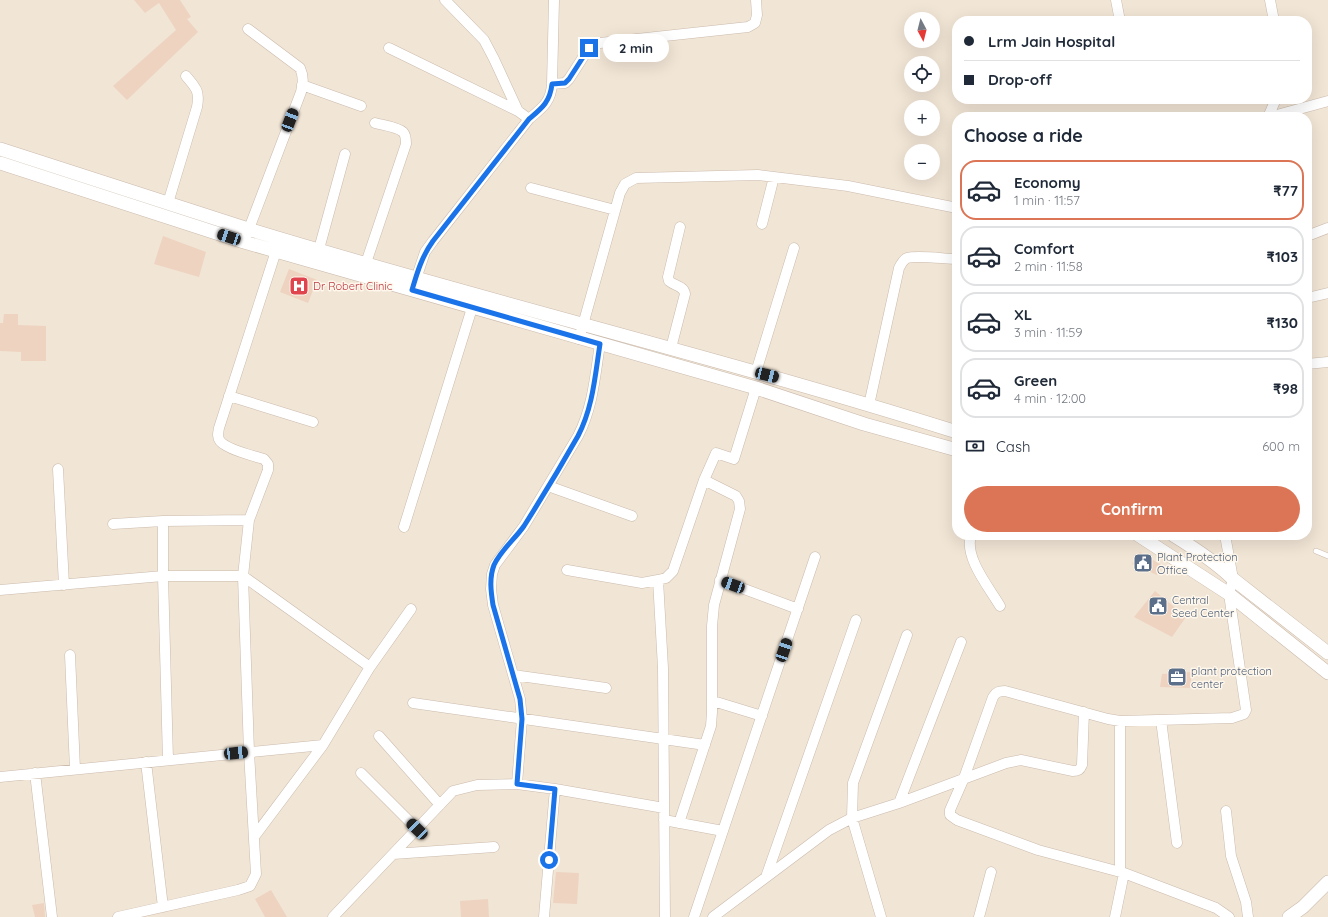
<!DOCTYPE html>
<meta charset="utf-8">
<style>
:root{--surface:#fff;--page:#f2f2f3;--text:#1f2937;--muted:#747a83;--line:#e0e1e3;--accent:#db7555}
body{margin:0;font-family:Quicksand,sans-serif;background:var(--page);color:var(--text);height:100vh;display:flex;flex-direction:column;font-size:15px;white-space:nowrap}
*{box-sizing:border-box;margin:0}
p{font-size:13px;color:var(--muted)}
.icon{flex:none;width:22px;height:22px;fill:none;stroke:currentColor;stroke-width:2;stroke-linecap:round;stroke-linejoin:round}
.map{position:relative;flex:1;overflow:hidden}
.details{position:absolute;left:952px;top:112px;width:360px;height:428px;display:flex;flex-direction:column;background:var(--surface);border-radius:16px;box-shadow:0 4px 16px #0002}
.details>*{flex:none}
.hud{position:absolute;left:952px;top:16px;width:360px;height:88px;border-radius:16px;box-shadow:0 4px 16px #0002;display:grid;align-content:center;height:88px;padding:0 12px;background:var(--surface)}
.needle{width:26px;rotate:173deg}
.fabs{position:absolute;left:904px;top:12px;display:grid;gap:8px}
.fabs a{display:grid;place-items:center;width:36px;height:36px;border-radius:50%;background:var(--surface);box-shadow:0 4px 16px #0002;font-size:20px}
.end{position:absolute;width:18px;height:18px;margin:-9px;border:5px solid #1a73e8;background:#fff;box-shadow:0 0 0 2px #fff}
.from{border-radius:50%}
.bubble{position:absolute;height:28px;border-radius:14px;background:var(--surface);box-shadow:0 4px 16px #0002;font-size:13px;font-weight:700;line-height:28px;text-align:center}
.car{position:absolute;width:12px;height:24px;margin:-12px -6px;border-radius:5px;box-shadow:0 0 3px 1px #0007;background:linear-gradient(#222 24%,#8ab4d8 0 40%,#222 0 76%,#8ab4d8 0 86%,#222 0)}
.hud b{display:flex;align-items:center;gap:14px;height:38px;font-size:15px}
.hud b+b{border-top:1px solid var(--line)}
.hud i{width:10px;height:10px;background:var(--text)}
ul{padding:0;list-style:none}
li{display:flex;align-items:center;gap:12px;height:60px;margin:0 8px 6px;padding:0 4px;border:2px solid var(--line);border-radius:16px}
li div{flex:1}
li b{display:block;font-size:15px}
li em{font-style:normal;font-weight:700}
li.selected{border-color:var(--accent)}
li>.icon{width:36px;height:36px;stroke-width:1.5}
h2{padding:0 12px;font-size:18px;line-height:48px}
.pay{display:flex;align-items:center;gap:10px;height:44px;padding:0 12px;font-size:15px}
.pay p{margin-inline-start:auto}
.primary-button{display:flex;gap:8px;margin-top:auto;padding:8px 12px}
.primary-button a{flex:1;height:46px;border-radius:24px;background:var(--accent);color:#fff;font-size:16px;font-weight:700;line-height:46px;text-align:center}
.map>svg:first-child{display:block}
.residential{fill:#f1e5d5;fill-rule:evenodd}
.building{fill:#eed3c0}
.lines{fill:none;stroke-linecap:round;stroke-linejoin:round}
.service-casing{stroke:#cbbbad;stroke-width:6}
.minor-casing{stroke:#cbbbad;stroke-width:11}
.tertiary-casing{stroke:#cbbbad;stroke-width:14}
.service{stroke:#fff;stroke-width:5}
.minor{stroke:#fff;stroke-width:10}
.tertiary{stroke:#fff;stroke-width:13}
.route{stroke:#1a73e8;stroke-width:5}
.labels{text-anchor:middle;stroke-width:3;stroke-linejoin:round;paint-order:stroke}
.health-label{font-size:11px;fill:#be3a42;stroke:#fef7ec;text-anchor:start}
.service-label{font-size:11px;fill:#4e5e75;stroke:#fef7ec;text-anchor:start}
</style>
<div class="map">
<svg width="1328" height="917" viewBox="0 0 1328 917">
<rect width="100%" height="100%" fill="#faf3e6"/>
<path class="residential" d="M0 0H1328V917H0ZM911 19H933V41H911ZM957 21H1307V99H957ZM911 63H933V85H911ZM911 107H933V129H911ZM957 117H1307V535H957ZM911 151H933V173H911Z"/>
<path class="building" d="M134 0H180L191 17 187 19 198 32 127 100 113 86 176 30 159 3 145 13Z
M163 236 206 252 199 277 154 264Z
M289 269 317 280 308 303 280 292Z
M4 314H18V325L46 326V361H21V352L0 351V323H3Z
M1140 552 1163 566 1157 575 1132 564Z
M1155 591 1186 617 1172 637 1134 617Z
M1192 672 1190 688 1160 687 1162 674Z
M556 872 579 873 577 904 553 903Z
M271 890 287 917H265L255 899Z
M488 899 489 917H461L460 901Z
M44 903 45 917H35L32 905Z"/>
<g class="lines">
<defs>
<path id="service" d="M1316 551 1328 556"/>
<path id="minor" d="M445 0 484 40 494 59 518 111
M1116 0 1120 21
M1270 0 1274 21
M389 48 518 111 529 119
M552 84 565 83 569 79 589 48 593 45 600 43 748 27 755 23 757 15 756 0
M302 85 361 106
M1268 117 1276 99
M1270 117 1328 101
M531 188 615 210
M168 203 197 107C200 91 196 88 186 76
M762 224 774 177
M247 234 301 92C303 83 304 77 300 68L248 29
M1307 236 1328 228
M319 249 345 154
M366 263 406 144C406 140 406 135 403 132 398 127 382 125 375 123
M414 285 425 252 433 241 529 119C542 108 551 102 552 84L554 0
M1307 298 1328 293
M579 339 620 193 625 184 636 178 758 175 848 186 957 208
M671 348 685 294C684 286 675 286 669 281L668 277 680 227
M1307 364 1328 362
M756 372 794 248
M229 396 313 422
M869 405 899 268C901 264 903 260 907 258 917 255 946 259 957 259
M58 469 64 585
M548 486 632 516
M249 520 268 470V464L264 459C253 456 226 449 220 441 217 437 218 433 219 428L276 251
M113 524 163 521
M404 527 472 308
M971 535C964 558 989 587 1000 606
M567 570 642 583 658 580 666 578 673 571 704 480 716 453 734 459 756 388
M658 580 663 668 665 917
M720 580 798 609
M0 590 163 576H243L370 667 323 745 254 837
M70 655 75 769
M370 667 411 609
M513 675 606 688
M713 701 762 716
M413 703 705 745
M1161 720 1177 843
M379 736 440 805
M146 762 163 907
M35 773 52 917
M361 773 417 829
M0 777 323 745
M517 784 522 719 520 699 493 605 491 589 492 574 495 565 524 526 578 436C593 407 595 376 600 344
M899 803 961 642
M1226 811 1231 856 1246 902 1248 917
M664 820 723 831
M679 823 711 726 712 712V626L714 605 740 509 739 501 736 496 704 480
M393 854 494 847
M1120 872V721
M1124 873 1216 908 1229 917
M766 877 856 620
M118 917 238 890 250 886 256 874 249 752 243 576 249 520 163 521V576L168 760
M333 917 453 791 477 785 517 784 555 789 664 808
M544 917 555 789
M694 917 815 557
M713 917 829 830 852 818 899 803 1006 763 1021 760 1073 771C1078 771 1080 770 1082 765L1084 712
M881 917 852 818 853 783 907 635
M979 917 991 872
M1115 917 1124 873 1038 850 957 820 950 815V810L964 778 993 697C996 692 999 691 1005 691L1108 719 1120 721 1232 718 1244 714 1246 710 1229 594 1233 579 1225 535"/>
<path id="tertiary" d="M0 149C83 175 165 203 248 229 483 301 723 358 957 432
M0 163 244 242 756 388 864 424 957 450
M1138 535 1229 594 1328 673
M1173 535C1194 548 1216 562 1233 579L1328 653
M1289 917 1303 907 1328 882"/>
</defs>
<use href="#service" class="service-casing"/>
<use href="#minor" class="minor-casing"/>
<use href="#tertiary" class="tertiary-casing"/>
<use href="#service" class="service"/>
<use href="#minor" class="minor"/>
<use href="#tertiary" class="tertiary"/>
</g>
<g class="lines">
<path class="route" d="M549 860 555 789 517 784 522 719 520 699 493 605C491 592 489 578 494 565 501 550 515 539 524 526 543 496 561 466 578 436 593 407 595 376 600 344L412 290C417 273 422 256 433 241L529 119C542 108 550 102 552 84L565 83 569 79 589 48"/>
</g>
<defs>
<symbol id="hospital-square" viewBox="-11 -11 22 22"><rect x="-9" y="-9" width="18" height="18" rx="4" fill="#e0444e" stroke="#fef7ec"/><path d="M-5-5h3v3.5h4V-5h3V5h-3V1.5h-4V5h-3Z" fill="#fff"/></symbol>
<symbol id="civic-square" viewBox="-11 -11 22 22"><rect x="-9" y="-9" width="18" height="18" rx="4" fill="#5c6f8a" stroke="#fef7ec"/><path d="M-.6-6.5H3V-4.5H.6V-3L4-1V1h2V6H-6V1h2V-1L-.6-3ZM-1.2 2.5V6h2.4V2.5Z" fill="#fff"/></symbol>
<symbol id="office-square" viewBox="-11 -11 22 22"><rect x="-9" y="-9" width="18" height="18" rx="4" fill="#5c6f8a" stroke="#fef7ec"/><path d="M-6-3h4V-5.5h4V-3h4V5H-6ZM-1-4.5V-3h2v-1.5ZM-6 0V1H6V0Z" fill="#fff"/></symbol>
</defs>
<g fill-rule="evenodd">
<use href="#hospital-square" x="288" y="275" width="22" height="22"/>
<use href="#civic-square" x="1132" y="552" width="22" height="22"/>
<use href="#civic-square" x="1147" y="595" width="22" height="22"/>
<use href="#office-square" x="1166" y="666" width="22" height="22"/>
</g>
<g class="labels">
<g class="health-label">
<text x="313" y="290">Dr Robert Clinic</text>
</g>
<g class="service-label">
<text x="1157" y="561">Plant Protection<tspan x="1157" dy="13">Office</tspan></text>
<text x="1172" y="604">Central<tspan x="1172" dy="13">Seed Center</tspan></text>
<text x="1191" y="675">plant protection<tspan x="1191" dy="13">center</tspan></text>
</g>
</g>
</svg>
<div class="fabs">
<a><svg class="needle" viewBox="-14 -14 28 28"><path d="M0-13l5 13h-10z" fill="#e53935"/><path d="M0 13l5-13h-10z" fill="#747a83"/></svg></a>
<a><svg class="icon" aria-label="locate" viewBox="0 0 24 24"><circle cx="12" cy="12" r="6"/><path d="M12 2v4M12 18v4M2 12h4M18 12h4"/></svg></a>
<a>+</a>
<a>−</a>
</div>
<i class="end from" style="left:549px;top:860px"></i>
<i class="end" style="left:589px;top:48px"></i>
<div class="bubble" style="left:603px;top:34px;width:66px">2 min</div>
<i class="car" style="left:290px;top:120px;rotate:21deg"></i>
<i class="car" style="left:229px;top:237px;rotate:288deg"></i>
<i class="car" style="left:767px;top:375px;rotate:104deg"></i>
<i class="car" style="left:733px;top:585px;rotate:290deg"></i>
<i class="car" style="left:784px;top:650px;rotate:19deg"></i>
<i class="car" style="left:236px;top:753px;rotate:84deg"></i>
<i class="car" style="left:417px;top:829px;rotate:314deg"></i>
<div class="hud">
<b><i class="from"></i>Lrm Jain Hospital</b>
<b><i></i>Drop-off</b>
</div>
<section class="details">
<h2>Choose a ride</h2>
<ul>
<li class="selected"><svg class="icon" aria-label="car" viewBox="0 0 24 24"><path d="M5 17H2v-5l4-1 3-4h7l3 4 3 1v5h-3M9 17h6M6 11h13"/><circle cx="7" cy="17" r="2"/><circle cx="17" cy="17" r="2"/></svg><div><b>Economy</b><p>1 min · 11:57</p></div><em>₹77</em></li>
<li><svg class="icon" aria-label="car" viewBox="0 0 24 24"><path d="M5 17H2v-5l4-1 3-4h7l3 4 3 1v5h-3M9 17h6M6 11h13"/><circle cx="7" cy="17" r="2"/><circle cx="17" cy="17" r="2"/></svg><div><b>Comfort</b><p>2 min · 11:58</p></div><em>₹103</em></li>
<li><svg class="icon" aria-label="car" viewBox="0 0 24 24"><path d="M5 17H2v-5l4-1 3-4h7l3 4 3 1v5h-3M9 17h6M6 11h13"/><circle cx="7" cy="17" r="2"/><circle cx="17" cy="17" r="2"/></svg><div><b>XL</b><p>3 min · 11:59</p></div><em>₹130</em></li>
<li><svg class="icon" aria-label="car" viewBox="0 0 24 24"><path d="M5 17H2v-5l4-1 3-4h7l3 4 3 1v5h-3M9 17h6M6 11h13"/><circle cx="7" cy="17" r="2"/><circle cx="17" cy="17" r="2"/></svg><div><b>Green</b><p>4 min · 12:00</p></div><em>₹98</em></li>
</ul>
<div class="pay"><svg class="icon" aria-label="cash" viewBox="0 0 24 24"><path d="M3 7h18v10H3z"/><circle cx="12" cy="12" r="2"/></svg>Cash<p>600 m</p></div>
<div class="primary-button"><a>Confirm</a></div>
</section>
</div>
